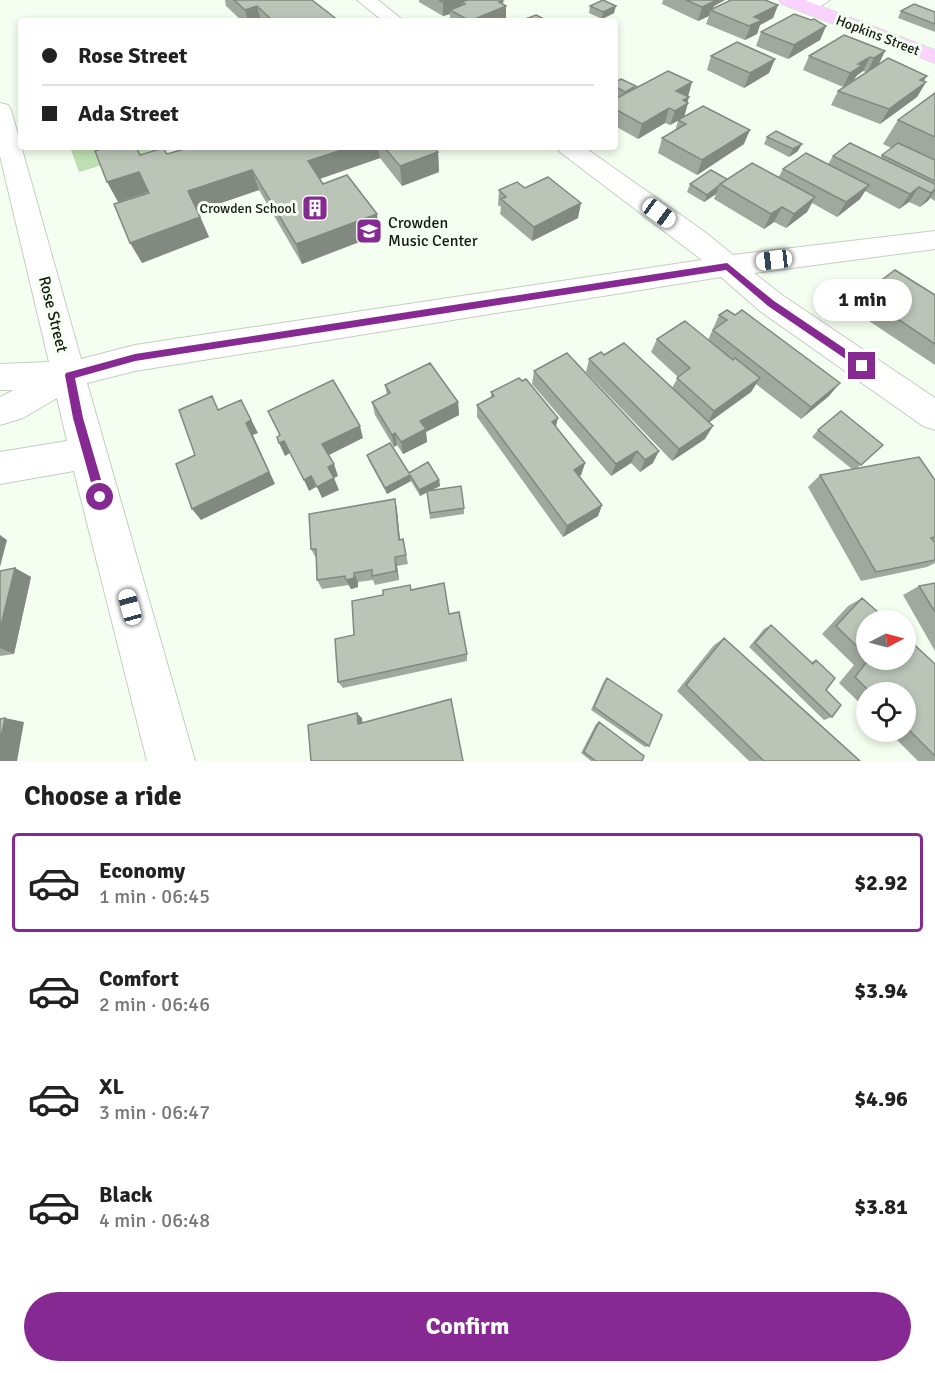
<!DOCTYPE html>
<meta charset="utf-8">
<style>
:root{--surface:#fff;--page:#f6f6f6;--text:#222;--muted:#767676;--line:#e0e0e0;--accent:#872993}
body{margin:0;font-family:Signika,sans-serif;background:var(--page);color:var(--text);height:100vh;display:flex;flex-direction:column;font-size:22px;white-space:nowrap}
*{box-sizing:border-box;margin:0}
p{font-size:20px;color:var(--muted)}
.icon{flex:none;width:33px;height:33px;fill:none;stroke:currentColor;stroke-width:2;stroke-linecap:round;stroke-linejoin:round}
.map{position:relative;height:761px;overflow:hidden}
.details{display:flex;flex-direction:column;background:var(--surface);flex:1}
.details>*{flex:none}
.guide{position:absolute;left:18px;top:18px;width:600px;height:132px;border-radius:6px;box-shadow:0 3px 9px #0003;display:grid;align-content:center;height:132px;padding:0 24px;background:var(--surface)}
.needle{width:39px;rotate:84deg}
.tools{position:absolute;left:856px;top:610px;display:grid;gap:12px}
.tools a{display:grid;place-items:center;width:60px;height:60px;border-radius:50%;background:var(--surface);box-shadow:0 3px 9px #0003;font-size:30px}
.end{position:absolute;width:27px;height:27px;margin:-14px;border:8px solid #872993;background:#fff;box-shadow:0 0 0 3px #fff}
.from{border-radius:50%}
.bubble{position:absolute;height:42px;border-radius:21px;background:var(--surface);box-shadow:0 3px 9px #0003;font-size:20px;font-weight:800;line-height:42px;text-align:center}
.car{position:absolute;width:18px;height:36px;margin:-18px -9px;border-radius:8px;box-shadow:0 0 4px 2px #0007;background:linear-gradient(#fff 24%,#345 0 40%,#fff 0 76%,#345 0 86%,#fff 0)}
.guide b{display:flex;align-items:center;gap:21px;height:57px;font-size:22px}
.guide b+b{border-top:2px solid var(--line)}
.guide i{width:15px;height:15px;background:var(--text)}
ul{padding:0;list-style:none}
li{display:flex;align-items:center;gap:18px;height:99px;margin:0 12px 9px;padding:0 12px;border:3px solid transparent;border-radius:6px}
li div{flex:1}
li b{display:block;font-size:22px}
li em{font-style:normal;font-weight:800}
li.on{border-color:var(--accent)}
li>.icon{width:54px;height:54px;stroke-width:1.5}
h2{padding:0 24px;font-size:27px;line-height:72px}
.button{display:flex;gap:12px;margin-top:auto;padding:12px 24px}
.button a{flex:1;height:69px;border-radius:36px;background:var(--accent);color:#fff;font-size:24px;font-weight:800;line-height:69px;text-align:center}
.map>svg:first-child{display:block}
.green{fill:#bddfb2}
.lines{fill:none;stroke-linecap:round;stroke-linejoin:round}
.minor-casing{stroke:#c4cec1;stroke-width:2}
.major-casing{stroke:#dedfde;stroke-width:2}
.minor{fill:#fff;fill-rule:evenodd}
.major{fill:#f9d3fd;fill-rule:evenodd}
.wall{fill:#a0a99d}
.shaded-wall{fill:#828980}
.building{fill:#bac4b7;stroke:#828980;stroke-width:1.5}
.route{fill:#872993}
.labels{text-anchor:middle;stroke-width:6;stroke-linejoin:round;paint-order:stroke}
.far-street-label{font-size:14px;fill:#161914;stroke:#f5fff1}
.far-poi-label{font-size:14px;fill:#161914;stroke:#f5fff1;text-anchor:end}
.poi-label{font-size:16px;fill:#161914;stroke:#f5fff1;text-anchor:start}
.street-label{font-size:16px;fill:#161914;stroke:#f5fff1}
</style>
<div class="map">
<svg width="935" height="761" viewBox="0 0 935 761">
<rect width="100%" height="100%" fill="#f5fff1"/>
<path class="green" d="M70 147H163L79 172Z"/>
<g class="lines">
<defs>
<path id="minor" d="M357 0H378L404 21H383Z
M807 0H830L813 11H801L798 7Z
M0 103 8 105 11 110 81 359 135 345 702 260 560 152 556 147H584L705 232 733 255 935 231V249L754 273 782 295 935 398V430L923 426 760 311 721 277 135 371 87 383 195 761H147L74 471 0 484V452L67 441 57 398 23 418 0 425V397L14 390H0V364L49 362 0 156Z"/>
<path id="major" d="M779 0H804L935 50V63L782 4Z"/>
</defs>
<use href="#minor" class="minor-casing"/>
<use href="#major" class="major-casing"/>
<use href="#minor" class="minor"/>
<use href="#major" class="major"/>
</g>
<path class="wall" d="M225 0H312L339 21H242L226 6Z
M419 0H501L503 1V4L506 6V20L503 21H450V14L443 16 419 2Z
M663 0H725L714 6 712 9 778 5 773 18 760 25 757 34 745 40 706 24 709 16 698 21 662 4Z
M590 6 614 13 602 19 589 13Z
M901 11 935 12V32L898 18Z
M826 26 820 40 788 59 756 46 761 32Z
M885 51 878 64 926 82 917 97 880 124 831 105 838 91 866 72 863 71 843 87 803 70 809 56Z
M711 56 775 59 769 73 744 88 707 70Z
M615 82 635 88 688 97 687 102 688 103 684 117 744 144 697 175 658 153 662 138 675 131 678 121 670 125 665 123 638 139 615 126V99L619 97 615 95Z
M935 93V201L930 198 920 207 909 202 899 209 865 191 860 199 837 217 812 203 807 212 786 228 774 222 764 229 714 199 716 194 704 202 687 192 690 184 727 179 778 178 783 169 828 164 833 156 880 158 882 155 891 148 883 144 898 120Z
M767 137 798 151 789 157 764 144Z
M192 147H433L438 152 439 172 402 186 380 158 320 179 323 184 380 234 302 264 259 190 198 211 209 237 142 263 149 193V192L118 202 140 155 167 154Z
M525 188 578 218 532 241 500 214 501 207 498 205 499 190Z
M862 295H935V365L851 309Z
M719 315 829 396 801 419 756 384 751 392 709 422 705 439 672 461 586 372 589 359 604 355 672 388 678 377 651 352 657 339 708 340Z
M534 371 653 463 640 472 631 463 611 476 532 384Z
M385 385 458 402 459 415 426 432 427 442 403 454 397 445 394 447 375 415 372 402 387 395Z
M491 392 556 427 585 463 581 475 580 476 602 505 598 516 563 537 477 417V405L491 398Z
M818 430 883 445 857 468 935 480V563L927 567 861 581 808 487 820 475 852 469 812 437Z
M367 455 409 473 439 480 440 486 431 490 464 508V514L430 519 427 492 420 496 411 481 387 494 369 461Z
M395 499 397 510 400 540 405 549 408 564 397 566 399 580 375 585 373 580 358 582V587L351 589 349 585 322 589 317 580 316 558 311 549Z
M15 568 31 577 14 654 0 656V571Z
M935 583V651L903 595 919 586Z
M411 590 449 614 467 654V661L343 688 338 682 354 635Z
M862 598 867 621V660H906L935 664V761H918L889 732H906V693H867V710L839 683 854 665 822 634 848 606Z
M771 625 811 662 816 660 826 690 832 717 824 720 749 647 764 629Z
M724 638 860 761H749L677 691 714 645Z
M607 678 649 746 645 747 591 710 604 681Z
M599 722 642 761H591L581 753 596 724Z"/>
<path class="shaded-wall" d="M449 0H484L465 4 462 2V9L450 10V14L443 16V2Z
M706 0H725L714 6 712 11 710 10 709 16 698 21 702 7Z
M503 1V7L506 6V20L503 21H470Z
M778 5 773 18 760 25 757 34 745 40 754 17Z
M257 6 261 21H248L245 10Z
M616 6 614 13 602 19 603 12Z
M826 26 820 40 788 59 794 45Z
M885 51 878 66 867 73 874 58Z
M870 57 863 71 857 75 854 80 843 87 850 73 858 64Z
M775 59 769 73 744 88 750 73Z
M927 76 920 87 926 82 917 97 880 124 889 109 920 80Z
M692 82 688 97 676 91Z
M689 97 687 104 688 103 684 117 670 125 675 111 683 100Z
M669 108 665 123 638 139 642 124Z
M750 130 744 144 697 175 702 160Z
M802 144 798 151 789 157 793 149Z
M351 147H378L380 158 313 181 308 161Z
M438 152 439 172 402 186 400 166Z
M252 170 259 190 197 211 188 191Z
M139 172 149 192 118 202 107 182Z
M869 185 860 199 837 217 846 202Z
M719 187 716 194 704 202 707 195Z
M919 187 909 202 899 209 910 194Z
M935 189V191L928 201 920 207 931 193Z
M815 197 807 212 786 228 794 214Z
M581 203 578 218 532 241 534 227Z
M782 207 774 222 764 229 771 214Z
M377 214 380 234 302 264 296 244Z
M200 217 209 237 142 263 130 243Z
M760 378 751 392 707 424 714 411Z
M840 383 829 396 801 419 811 407Z
M241 400 258 433 253 435 275 484 201 520 192 509 246 423Z
M458 402 459 415 426 432 427 442 403 454 401 442 420 421Z
M558 418 555 431 552 422Z
M360 426 363 438 327 456 322 444Z
M713 426 705 439 672 461 679 449Z
M395 433 397 445 394 447 392 435Z
M284 441 290 453 285 456 279 443Z
M637 451 631 463 611 476 616 464Z
M659 451 653 463 640 472 645 460Z
M585 463 581 475 571 481 574 470Z
M334 464 338 476 332 479 328 467Z
M410 475 411 481 387 494 385 488Z
M311 476 316 487 309 491 304 480Z
M334 478 339 490 322 498 317 487Z
M439 480 440 486 420 496 419 490Z
M395 499 397 510 401 550 399 540Z
M602 505 598 516 563 537 567 526Z
M0 535 7 540 0 567Z
M395 557 397 566 399 580 396 571Z
M15 568 31 577 14 654 0 648V629Z
M354 573 358 582V587L351 589 346 580Z
M357 713 362 718 363 728 358 724Z
M5 718 24 722 17 761H0V742Z"/>
<path class="building" d="M234 0H312L339 21H273L257 6 245 10Z
M439 0H449L443 2Z
M467 0H501L503 1 499 2 506 6 470 21 450 10 465 4 462 2Z
M603 0 616 6 603 12 590 6Z
M686 0H713L715 1 702 7Z
M731 0H765L778 5 754 17 762 20 749 26 710 10Z
M914 4 935 12V24L901 11Z
M794 14 811 20 814 19 826 26 794 45 761 32Z
M536 15 548 21H520Z
M844 35 885 51 874 58 870 57 858 64 862 65 850 73 809 56Z
M737 42 775 59 750 73 711 56Z
M888 58 927 76 920 80 926 82 889 109 838 91Z
M668 71 692 82 676 91 689 97 683 100 688 103 675 111 669 108 642 124 615 109V99Z
M621 79 636 86 625 92 616 87V84H615V82Z
M935 93V137L898 120Z
M703 106 750 130 702 160 662 138 686 124 678 120Z
M776 131 802 144 793 149 767 137Z
M850 143 935 184V189L931 193 919 187 910 194 833 156Z
M898 143 935 160V181L882 155Z
M107 147H136L140 155 163 148 167 154 192 147H351L308 161 323 184 347 175 377 214 296 244 252 170 188 191 200 217 130 243 114 204 149 193 139 172 107 182 95 151Z
M384 147H433L438 152 400 166Z
M806 153 869 185 846 202 783 169Z
M752 163 815 197 794 214 782 207 771 214 720 184Z
M711 170 727 179 707 195 690 184Z
M548 177 581 203 534 227 501 199 506 197 499 190 517 182 525 188Z
M895 270 935 295V344L862 295Z
M727 310 735 315 742 310 840 383 811 407 713 330 727 320 719 315Z
M685 321 733 360 735 358 760 378 714 411 677 378 690 368 657 339Z
M624 343 713 426 679 449 589 359 601 352 604 355Z
M567 353 659 451 645 460 637 451 616 464 534 371Z
M430 363 458 402 420 421 426 429 401 442 395 433 392 435 372 402 390 393 385 385Z
M519 378 522 381 526 379 558 418 552 422 585 463 574 470 602 505 567 526 477 405 494 396 491 392Z
M333 380 360 426 322 444 334 464 328 467 334 478 317 487 311 476 304 480 284 441 279 443 277 437 280 435 268 411Z
M212 396 218 410 241 400 251 420 246 423 269 472 192 509 176 464 195 455 179 410Z
M841 411 883 445 861 465 818 430Z
M390 443 409 473 428 462 439 480 419 490 410 475 385 488 367 455Z
M919 457 935 480V537L931 538 935 543V560L876 572 820 475Z
M461 486 464 508 430 513 427 491Z
M395 499 399 540 403 539 406 555 395 557 396 571 372 576V570L354 573V578L346 580 345 576 317 580 316 549H311L309 514Z
M15 568 0 629V571Z
M444 583 449 614 459 612 467 654 338 682 335 639 354 635 352 601 383 595V590L410 585 411 590Z
M935 583V612L919 586Z
M862 598 888 621H867V656L836 626Z
M771 625 813 664 816 660 835 678 826 690 841 705 832 717 755 643Z
M906 637 935 664V756L906 727V693H871L855 677 868 660H906Z
M724 638 860 761H764L686 685Z
M607 678 662 715 649 746 594 707Z
M451 699 463 761H311L308 725 357 713 358 724Z
M5 718 0 742V719Z
M599 722 644 756 642 761H596L584 752Z"/>
<path class="route" d="M727 263 774 301 866 363V368H859L768 306 726 270 135 361 75 378 83 418 106 497 100 502 95 497 73 418 65 375 66 373 135 354Z"/>
<defs>
<symbol id="building-square" viewBox="-11 -11 22 22"><rect x="-9" y="-9" width="18" height="18" rx="4" fill="#872993" stroke="#f5fff1"/><path d="M-4-6H4V6H1V3H-1V6H-4ZM-2.5-4.3h1.7v1.8h-1.7ZM.8-4.3h1.7v1.8H.8ZM-2.5-1h1.7V.8h-1.7ZM.8-1h1.7V.8H.8Z" fill="#fff"/></symbol>
<symbol id="school-square" viewBox="-11 -11 22 22"><rect x="-9" y="-9" width="18" height="18" rx="4" fill="#872993" stroke="#f5fff1"/><path d="M0-5L7-2L0 1L-7-2ZM-4 1L0 2.5L4 1V4Q0 6-4 4Z" fill="#fff"/></symbol>
</defs>
<g fill-rule="evenodd">
<use href="#building-square" x="300" y="193" width="30" height="30"/>
<use href="#school-square" x="354" y="216" width="30" height="30"/>
</g>
<g class="labels">
<g class="far-street-label">
<text transform="translate(878 35) rotate(21)" y="5">Hopkins Street</text>
</g>
<g class="far-poi-label">
<text x="296" y="213">Crowden School</text>
</g>
<g class="poi-label">
<text x="388" y="228">Crowden<tspan x="388" dy="18">Music Center</tspan></text>
</g>
<g class="street-label">
<text transform="translate(54 314) rotate(76)" y="6">Rose Street</text>
</g>
</g>
</svg>
<div class="tools">
<a><svg class="needle" viewBox="-14 -14 28 28"><path d="M0-13l5 13h-10z" fill="#e53935"/><path d="M0 13l5-13h-10z" fill="#767676"/></svg></a>
<a><svg class="icon" aria-label="locate" viewBox="0 0 24 24"><circle cx="12" cy="12" r="6"/><path d="M12 2v4M12 18v4M2 12h4M18 12h4"/></svg></a>
</div>
<i class="end from" style="left:100px;top:497px"></i>
<i class="end" style="left:862px;top:366px"></i>
<div class="bubble" style="left:813px;top:279px;width:99px">1 min</div>
<i class="car" style="left:659px;top:213px;rotate:126deg"></i>
<i class="car" style="left:774px;top:260px;rotate:263deg"></i>
<i class="car" style="left:130px;top:607px;rotate:345deg"></i>
<div class="guide">
<b><i class="from"></i>Rose Street</b>
<b><i></i>Ada Street</b>
</div>
</div>
<section class="details">
<h2>Choose a ride</h2>
<ul>
<li class="on"><svg class="icon" aria-label="car" viewBox="0 0 24 24"><path d="M5 17H2v-5l4-1 3-4h7l3 4 3 1v5h-3M9 17h6M6 11h13"/><circle cx="7" cy="17" r="2"/><circle cx="17" cy="17" r="2"/></svg><div><b>Economy</b><p>1 min · 06:45</p></div><em>$2.92</em></li>
<li><svg class="icon" aria-label="car" viewBox="0 0 24 24"><path d="M5 17H2v-5l4-1 3-4h7l3 4 3 1v5h-3M9 17h6M6 11h13"/><circle cx="7" cy="17" r="2"/><circle cx="17" cy="17" r="2"/></svg><div><b>Comfort</b><p>2 min · 06:46</p></div><em>$3.94</em></li>
<li><svg class="icon" aria-label="car" viewBox="0 0 24 24"><path d="M5 17H2v-5l4-1 3-4h7l3 4 3 1v5h-3M9 17h6M6 11h13"/><circle cx="7" cy="17" r="2"/><circle cx="17" cy="17" r="2"/></svg><div><b>XL</b><p>3 min · 06:47</p></div><em>$4.96</em></li>
<li><svg class="icon" aria-label="car" viewBox="0 0 24 24"><path d="M5 17H2v-5l4-1 3-4h7l3 4 3 1v5h-3M9 17h6M6 11h13"/><circle cx="7" cy="17" r="2"/><circle cx="17" cy="17" r="2"/></svg><div><b>Black</b><p>4 min · 06:48</p></div><em>$3.81</em></li>
</ul>
<div class="button"><a>Confirm</a></div>
</section>
